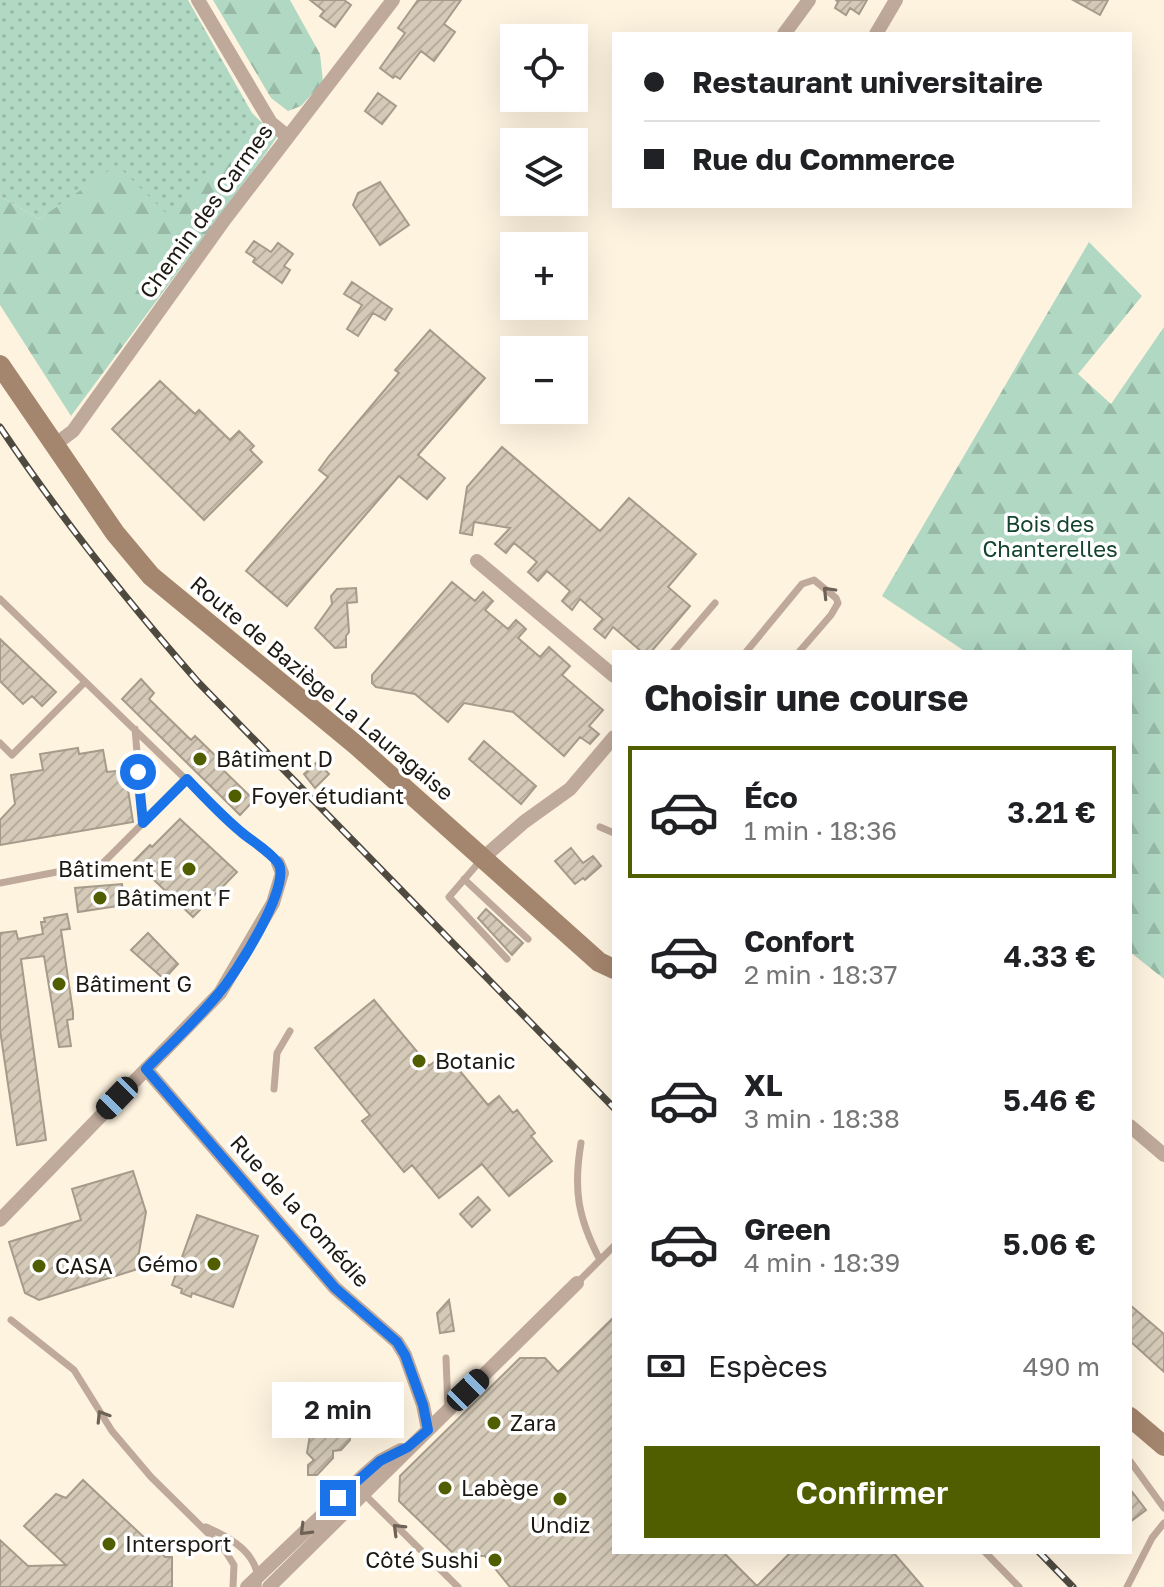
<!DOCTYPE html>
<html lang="fr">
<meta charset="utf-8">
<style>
:root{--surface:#fff;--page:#f2f2f2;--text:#202124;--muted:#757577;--line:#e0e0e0;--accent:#515e00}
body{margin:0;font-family:"Golos Text",sans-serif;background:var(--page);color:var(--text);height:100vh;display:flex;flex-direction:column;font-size:30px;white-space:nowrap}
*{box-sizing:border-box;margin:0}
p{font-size:26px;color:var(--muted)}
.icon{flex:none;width:44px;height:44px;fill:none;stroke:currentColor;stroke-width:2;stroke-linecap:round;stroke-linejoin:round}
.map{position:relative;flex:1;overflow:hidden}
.panel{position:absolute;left:612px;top:650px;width:520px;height:904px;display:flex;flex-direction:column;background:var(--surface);border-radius:0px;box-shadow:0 8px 32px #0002}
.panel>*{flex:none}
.top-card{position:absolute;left:612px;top:32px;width:520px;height:176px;border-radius:0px;box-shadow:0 8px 32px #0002;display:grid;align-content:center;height:176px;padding:0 32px;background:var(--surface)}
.controls{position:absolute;left:500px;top:24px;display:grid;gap:16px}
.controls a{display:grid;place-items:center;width:88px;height:88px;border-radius:0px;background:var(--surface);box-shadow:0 8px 32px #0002;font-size:40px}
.end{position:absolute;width:36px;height:36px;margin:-18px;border:10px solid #1a73e8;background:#fff;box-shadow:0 0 0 4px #fff}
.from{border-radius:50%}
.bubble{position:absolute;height:56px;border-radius:0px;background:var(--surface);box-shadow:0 8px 32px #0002;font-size:26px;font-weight:600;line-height:56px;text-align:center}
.car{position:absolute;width:24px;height:48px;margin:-24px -12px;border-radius:10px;box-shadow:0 0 6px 2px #0007;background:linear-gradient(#222 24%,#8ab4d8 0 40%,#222 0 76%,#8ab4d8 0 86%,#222 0)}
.top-card b{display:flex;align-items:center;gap:28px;height:76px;font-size:30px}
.top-card b+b{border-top:2px solid var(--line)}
.top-card i{width:20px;height:20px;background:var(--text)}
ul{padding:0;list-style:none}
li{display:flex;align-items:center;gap:24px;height:132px;margin:0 16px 12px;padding:0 16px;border:4px solid transparent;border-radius:0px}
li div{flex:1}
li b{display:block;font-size:30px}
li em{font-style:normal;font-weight:600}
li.on{border-color:var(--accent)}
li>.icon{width:72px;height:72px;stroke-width:1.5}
h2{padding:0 32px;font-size:36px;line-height:96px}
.pay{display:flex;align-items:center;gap:20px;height:88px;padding:0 32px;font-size:30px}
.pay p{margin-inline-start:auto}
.cta{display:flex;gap:16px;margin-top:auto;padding:16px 32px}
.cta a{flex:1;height:92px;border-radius:0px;background:var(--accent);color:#fff;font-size:32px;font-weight:600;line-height:92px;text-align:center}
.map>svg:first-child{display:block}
.grass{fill:url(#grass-dots)}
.forest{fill:url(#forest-firs)}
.building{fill:url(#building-hatch);stroke:#a69b8a;stroke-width:2}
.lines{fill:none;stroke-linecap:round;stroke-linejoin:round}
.service{stroke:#bfa99a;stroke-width:7}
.minor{stroke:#bfa99a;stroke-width:14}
.secondary{stroke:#a4856e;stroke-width:20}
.rail-casing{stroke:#4f4a40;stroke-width:7}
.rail{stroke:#fff;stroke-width:4;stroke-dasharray:12;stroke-linecap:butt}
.oneway{stroke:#6e6156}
.route{stroke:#1a73e8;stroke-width:10}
.poi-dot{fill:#515e00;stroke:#fff;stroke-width:3}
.labels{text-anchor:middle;stroke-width:7;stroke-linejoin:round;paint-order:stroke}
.street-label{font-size:22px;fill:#1d1912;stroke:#fff}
.park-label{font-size:22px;fill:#14432f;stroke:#fff}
.poi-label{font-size:22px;fill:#1d1912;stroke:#fff;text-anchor:start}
</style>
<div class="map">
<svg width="1164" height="1587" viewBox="0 0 1164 1587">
<defs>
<pattern id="grass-dots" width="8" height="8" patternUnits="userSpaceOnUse" patternTransform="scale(2)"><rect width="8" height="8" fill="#b0d8c3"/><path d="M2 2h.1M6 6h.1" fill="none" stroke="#97b9a6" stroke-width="1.8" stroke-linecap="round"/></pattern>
<pattern id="forest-firs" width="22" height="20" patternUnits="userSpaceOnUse" patternTransform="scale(2)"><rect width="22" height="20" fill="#b0d8c3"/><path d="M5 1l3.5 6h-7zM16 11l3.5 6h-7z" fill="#97b9a6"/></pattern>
<pattern id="building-hatch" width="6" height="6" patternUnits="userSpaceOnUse" patternTransform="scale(2)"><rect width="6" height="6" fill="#d5cab8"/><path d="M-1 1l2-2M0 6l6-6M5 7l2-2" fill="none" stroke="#b6ad9d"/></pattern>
</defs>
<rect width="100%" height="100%" fill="#fef3df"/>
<path class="grass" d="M0 0H188L252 113 277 137 261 160 245 146 168 216 117 166 39 219 0 196Z"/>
<path class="forest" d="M213 0H290L320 54 323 82 301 106 288 111 271 98Z
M245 145 261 160 71 416 0 305V196L39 219 117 165 168 215Z
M1089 242 1142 296 1078 374 1111 404 1164 327V979L1130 952V652H966L882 596Z"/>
<path class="building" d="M310 0H344L351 5 335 27 320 16 324 11Z
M418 0H461L444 24 455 32 434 61 421 51 400 79 395 76 393 78 380 68 405 33 398 28Z
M836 0H867L859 14 850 8 846 15 835 8 838 2Z
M1073 0H1108L1100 15Z
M378 93 396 106 382 124 365 111Z
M380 182 409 225 380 245 353 205 358 193Z
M254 241 271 252 278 243 293 254 284 266 290 270 282 283 253 262 255 258 246 252Z
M352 282 392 309 385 320 373 313 358 336 347 329 362 305 344 294Z
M430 330 485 378 418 455 445 478 427 499 399 476 287 606 246 571 328 477 319 470 329 456 399 373 395 370Z
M160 381 195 414 199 410 230 440 239 431 254 446 250 450 262 462 204 520 112 429Z
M502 447 600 531 629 498 696 554 668 587 690 606 651 652H642L613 627 605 638 594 629 603 619 580 599 572 610 562 601 570 591 547 571 538 581 528 572 537 562 514 543 506 553 495 544 510 528 474 522 472 535 460 533 467 487Z
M452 582 475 601 483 592 493 601 485 610 508 629 516 620 526 629 518 638 540 657 549 647 570 666 562 675 603 710 589 726 599 734 590 744 580 737 564 756 513 712 464 703 448 722 415 694 376 687 372 683V675Z
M356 588 357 602 347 603 349 632 346 636V647L335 648 315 628 332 604 331 596 337 589Z
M0 639 56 692 42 706 32 696 23 704 0 681Z
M141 679 154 693 149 699 191 740 195 736 221 761 218 765 254 800 240 815 122 699Z
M484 741 536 786 521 804 469 759Z
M78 748 79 754 103 750 107 772 125 770 133 822 0 845V820L15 804 11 775 43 770 40 754Z
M317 762 329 774 315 788 304 774Z
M180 819 237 872 193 917 134 861 150 845 152 847Z
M571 848 583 863 593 856 601 866 585 880 583 878 575 884 555 861Z
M122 884 125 905 78 912 75 888Z
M486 909 523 943 512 955 478 918Z
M67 914 70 929 61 930 73 1012V1019L67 1020 71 1046 59 1047 44 956 21 959 46 1140 17 1145 0 1030V933L16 931 18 939 43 934 41 922H45L44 918Z
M148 933 178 964 164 979 131 950Z
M374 1000 429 1066 445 1053 488 1105 499 1096 513 1113 517 1110 535 1133 531 1136 552 1161 509 1196 482 1164 439 1198 412 1165 404 1172 362 1121 370 1115 315 1048Z
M133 1171 146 1212 138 1258 141 1268 39 1300 25 1293 9 1242 81 1220 72 1189Z
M478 1197 490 1210 472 1227 460 1214Z
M197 1215 258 1236 233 1307 192 1293 191 1297 181 1293 182 1289 172 1285Z
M449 1300 454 1331 440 1333 437 1313Z
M1130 1305 1164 1334V1372L1130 1341Z
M614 1317V1552H723L757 1586 791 1552H893L923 1587H510L485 1556H456L399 1501 400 1476 520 1358H545L558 1372Z
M346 1424 350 1429V1440L341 1450 333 1451V1458L317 1475H308V1465L314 1460 307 1453 311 1429H323L327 1425Z
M83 1480 165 1557H172V1587H0V1540L28 1566 66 1565 24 1526 56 1494 66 1498Z
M1130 1489 1146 1510 1130 1522Z"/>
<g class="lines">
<path class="service" d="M0 599 239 831 278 863
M673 652 715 603
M746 652 802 584 814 580 836 598 838 603 831 615 799 652
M135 729 143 823
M0 743 12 755 85 682
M600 827 614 833
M481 860 449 897 507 959
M464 879 528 939
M0 883 103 863 187 779
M274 1089 277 1053 290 1031
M581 1143C573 1190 578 1218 600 1260
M577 1283 614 1246
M11 1320 74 1370 112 1431 151 1477 224 1549 234 1565 233 1587
M446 1358 448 1408
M1130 1461 1164 1508
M363 1493 458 1587
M206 1527C232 1538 261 1555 258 1587
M985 1552 1019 1587
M1127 1587 1152 1538 1164 1523"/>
<path class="minor" d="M198 0 271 123 287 136
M784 34 809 0
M876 34 896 0
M53 446 73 431 225 219 393 0
M477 561 614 676
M484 857 524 822 570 789 614 737
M146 1069 335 1288 397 1342 405 1355 423 1405 428 1430
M1130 1126 1164 1155
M0 1220 220 993 273 903 282 873 278 863
M247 1587 365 1474 380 1461 401 1450
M269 1587 577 1283"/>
<path class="secondary" d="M0 365 115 533 151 576 356 745 599 962 614 969
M1130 1417 1164 1446"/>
<defs>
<path id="rail" d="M0 427C60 517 127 601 198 682L614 1108
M1039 1552 1073 1587"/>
</defs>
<use href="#rail" class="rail-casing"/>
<use href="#rail" class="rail"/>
</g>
<defs><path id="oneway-chevron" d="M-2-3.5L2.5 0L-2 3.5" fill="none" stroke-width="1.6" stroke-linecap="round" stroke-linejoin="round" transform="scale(2)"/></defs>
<g class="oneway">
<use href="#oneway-chevron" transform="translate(828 592) rotate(-134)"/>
<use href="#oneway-chevron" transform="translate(102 1416) rotate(-122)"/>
<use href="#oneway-chevron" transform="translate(398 1529) rotate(-135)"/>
<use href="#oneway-chevron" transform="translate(305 1530) rotate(135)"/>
</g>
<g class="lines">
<path class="route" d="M138 772 143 823 187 779C204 797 221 815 240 831 251 841 269 850 278 863 293 884 235 975 219 993 197 1020 171 1044 146 1069L335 1288 397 1342 405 1355 423 1405 428 1430 408 1447 380 1461 338 1498"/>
</g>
<g class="poi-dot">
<circle cx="200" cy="759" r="8"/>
<circle cx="235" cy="796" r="8"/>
<circle cx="189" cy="869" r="8"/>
<circle cx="100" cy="898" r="8"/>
<circle cx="59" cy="984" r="8"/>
<circle cx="419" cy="1061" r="8"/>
<circle cx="214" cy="1264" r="8"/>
<circle cx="39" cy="1266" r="8"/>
<circle cx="494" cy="1423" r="8"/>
<circle cx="445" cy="1488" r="8"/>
<circle cx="560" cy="1499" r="8"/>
<circle cx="109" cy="1544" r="8"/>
<circle cx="495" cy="1560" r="8"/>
</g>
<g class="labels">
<g class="street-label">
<text transform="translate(206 211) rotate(-54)" y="8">Chemin des Carmes</text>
<text transform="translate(322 688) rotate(40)" y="8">Route de Baziège La Lauragaise</text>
<text transform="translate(300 1211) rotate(48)" y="8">Rue de la Comédie</text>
</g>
<g class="park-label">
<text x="1050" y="532">Bois des<tspan x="1050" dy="25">Chanterelles</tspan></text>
</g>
<g class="poi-label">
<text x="216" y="767">Bâtiment D</text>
<text x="251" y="804">Foyer étudiant</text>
<text x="173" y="877" text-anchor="end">Bâtiment E</text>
<text x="116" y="906">Bâtiment F</text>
<text x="75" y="992">Bâtiment G</text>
<text x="435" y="1069">Botanic</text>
<text x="198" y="1272" text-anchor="end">Gémo</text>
<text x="55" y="1274">CASA</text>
<text x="510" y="1431">Zara</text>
<text x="461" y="1496">Labège</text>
<text x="560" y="1533" text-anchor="middle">Undiz</text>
<text x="125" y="1552">Intersport</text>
<text x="479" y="1568" text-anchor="end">Côté Sushi</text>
</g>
</g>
</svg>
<div class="controls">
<a><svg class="icon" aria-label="locate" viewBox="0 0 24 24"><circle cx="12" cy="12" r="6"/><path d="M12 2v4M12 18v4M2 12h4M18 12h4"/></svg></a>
<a><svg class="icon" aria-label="layers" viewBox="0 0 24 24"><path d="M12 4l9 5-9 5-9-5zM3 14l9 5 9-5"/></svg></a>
<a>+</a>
<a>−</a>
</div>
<i class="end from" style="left:138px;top:772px"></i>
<i class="end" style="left:338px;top:1498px"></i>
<div class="bubble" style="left:272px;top:1382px;width:132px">2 min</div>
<i class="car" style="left:117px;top:1098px;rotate:224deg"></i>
<i class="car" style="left:468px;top:1390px;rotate:46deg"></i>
<div class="top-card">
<b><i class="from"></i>Restaurant universitaire</b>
<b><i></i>Rue du Commerce</b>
</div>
<section class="panel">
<h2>Choisir une course</h2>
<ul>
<li class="on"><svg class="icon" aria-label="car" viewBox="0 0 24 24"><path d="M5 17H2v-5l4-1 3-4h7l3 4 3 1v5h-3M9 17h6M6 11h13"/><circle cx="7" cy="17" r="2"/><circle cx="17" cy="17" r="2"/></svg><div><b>Éco</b><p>1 min · 18:36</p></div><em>3.21 €</em></li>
<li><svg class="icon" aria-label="car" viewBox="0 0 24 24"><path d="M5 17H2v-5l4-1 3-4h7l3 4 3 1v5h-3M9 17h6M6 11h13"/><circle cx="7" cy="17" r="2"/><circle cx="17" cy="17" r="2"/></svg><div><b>Confort</b><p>2 min · 18:37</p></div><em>4.33 €</em></li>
<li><svg class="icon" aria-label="car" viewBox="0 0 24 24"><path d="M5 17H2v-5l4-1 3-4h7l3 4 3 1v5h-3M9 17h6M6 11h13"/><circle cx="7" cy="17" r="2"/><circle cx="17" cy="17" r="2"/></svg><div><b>XL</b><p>3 min · 18:38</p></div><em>5.46 €</em></li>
<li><svg class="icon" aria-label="car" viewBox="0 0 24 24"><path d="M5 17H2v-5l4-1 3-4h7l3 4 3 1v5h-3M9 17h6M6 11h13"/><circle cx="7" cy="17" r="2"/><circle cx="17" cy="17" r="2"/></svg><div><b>Green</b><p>4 min · 18:39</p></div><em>5.06 €</em></li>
</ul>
<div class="pay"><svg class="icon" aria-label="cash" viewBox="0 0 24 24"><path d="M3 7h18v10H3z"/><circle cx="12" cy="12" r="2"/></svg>Espèces<p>490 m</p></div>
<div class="cta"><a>Confirmer</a></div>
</section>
</div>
